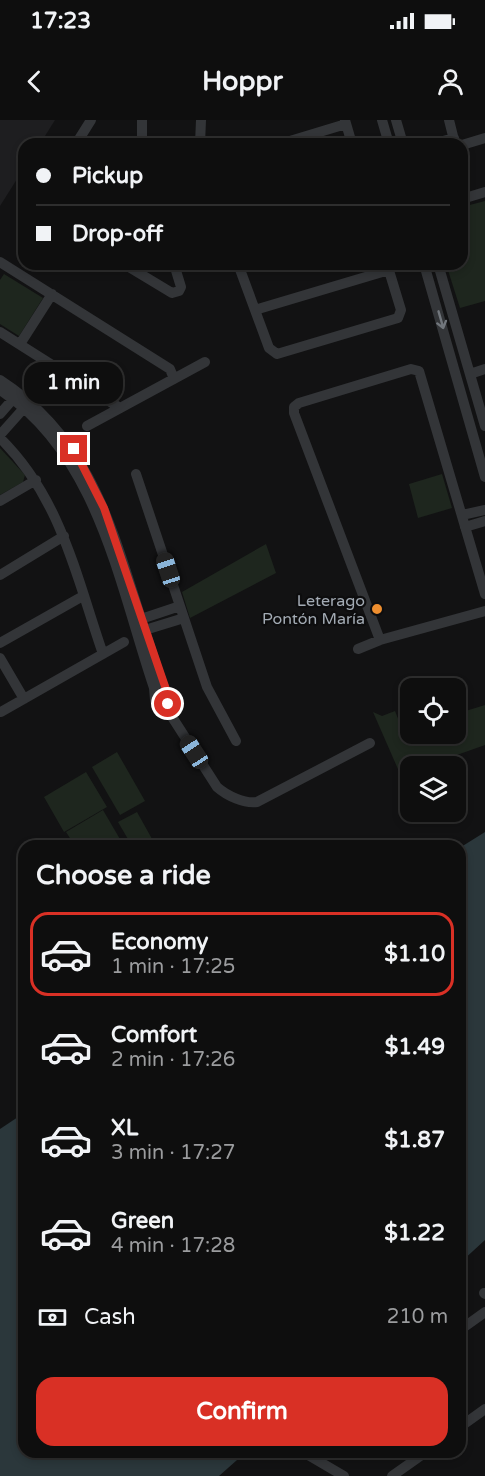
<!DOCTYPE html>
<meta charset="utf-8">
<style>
:root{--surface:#0e0e0e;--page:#1c1c1c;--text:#f1f3f6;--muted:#9b9c9e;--line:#2e2e2e;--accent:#d93025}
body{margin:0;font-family:"Varela Round",sans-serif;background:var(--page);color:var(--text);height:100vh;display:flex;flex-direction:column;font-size:22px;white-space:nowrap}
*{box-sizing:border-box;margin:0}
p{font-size:20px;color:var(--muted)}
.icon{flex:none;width:33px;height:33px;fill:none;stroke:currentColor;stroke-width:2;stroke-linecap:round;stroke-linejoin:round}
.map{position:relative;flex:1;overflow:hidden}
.sheet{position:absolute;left:18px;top:720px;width:448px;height:618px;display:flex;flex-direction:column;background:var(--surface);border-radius:18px;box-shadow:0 3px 9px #0003,0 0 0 2px var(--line)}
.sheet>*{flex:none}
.banner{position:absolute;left:18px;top:18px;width:450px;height:132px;border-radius:18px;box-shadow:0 3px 9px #0003,0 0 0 2px var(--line);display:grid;align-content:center;height:132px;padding:0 18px;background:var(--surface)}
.fabs{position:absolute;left:400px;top:558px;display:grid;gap:12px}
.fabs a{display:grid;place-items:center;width:66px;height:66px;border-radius:12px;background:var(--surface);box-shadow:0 3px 9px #0003,0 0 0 2px var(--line);font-size:30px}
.end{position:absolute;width:27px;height:27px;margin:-14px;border:8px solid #d93025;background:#fff;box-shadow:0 0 0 3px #fff}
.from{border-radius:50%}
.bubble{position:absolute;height:42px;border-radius:18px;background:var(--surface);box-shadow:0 3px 9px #0003,0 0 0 2px var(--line);font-size:20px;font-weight:700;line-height:42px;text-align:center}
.car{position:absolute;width:18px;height:36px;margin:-18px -9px;border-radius:8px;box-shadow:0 0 4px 2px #0007;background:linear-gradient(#222 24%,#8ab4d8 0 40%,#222 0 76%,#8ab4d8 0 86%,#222 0)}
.banner b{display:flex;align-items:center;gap:21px;height:57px;font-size:22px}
.banner b+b{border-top:2px solid var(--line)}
.banner i{width:15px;height:15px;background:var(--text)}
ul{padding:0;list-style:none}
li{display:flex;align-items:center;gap:18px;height:84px;margin:0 12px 9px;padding:0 6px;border:3px solid transparent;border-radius:18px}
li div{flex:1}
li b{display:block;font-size:22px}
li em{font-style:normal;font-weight:700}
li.active{border-color:var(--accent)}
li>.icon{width:54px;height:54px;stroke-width:1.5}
h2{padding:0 18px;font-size:27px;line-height:72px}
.pay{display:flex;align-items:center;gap:15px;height:66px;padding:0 18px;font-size:22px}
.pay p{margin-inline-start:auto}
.button{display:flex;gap:12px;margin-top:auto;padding:12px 18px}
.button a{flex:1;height:69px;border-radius:18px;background:var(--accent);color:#fff;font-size:24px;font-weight:700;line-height:69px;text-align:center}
.status{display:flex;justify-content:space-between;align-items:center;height:42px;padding:0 30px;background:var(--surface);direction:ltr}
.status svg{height:16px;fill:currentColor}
header{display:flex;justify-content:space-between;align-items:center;height:78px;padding:0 18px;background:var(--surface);font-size:27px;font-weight:700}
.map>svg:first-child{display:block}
.built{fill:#1e1e20}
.green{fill:#1e261e}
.water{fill:#2b373b}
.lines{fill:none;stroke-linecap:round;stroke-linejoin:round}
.minor{stroke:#333538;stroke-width:10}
.oneway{stroke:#71767c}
.route{stroke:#d93025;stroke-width:8}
.poi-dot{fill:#ee8e2f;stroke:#0d0d0e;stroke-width:2}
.labels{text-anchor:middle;stroke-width:4.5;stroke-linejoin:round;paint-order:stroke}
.poi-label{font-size:16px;fill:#a3abb4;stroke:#0d0d0e;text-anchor:end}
</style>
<div class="status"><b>17:23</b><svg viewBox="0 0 49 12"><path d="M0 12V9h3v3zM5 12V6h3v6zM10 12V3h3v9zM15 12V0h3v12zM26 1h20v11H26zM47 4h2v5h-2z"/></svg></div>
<header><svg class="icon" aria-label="back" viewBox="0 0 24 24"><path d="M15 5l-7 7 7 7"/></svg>Hoppr<svg class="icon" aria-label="person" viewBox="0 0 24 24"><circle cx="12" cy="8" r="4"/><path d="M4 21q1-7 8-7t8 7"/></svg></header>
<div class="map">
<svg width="485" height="1356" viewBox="0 0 485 1356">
<rect width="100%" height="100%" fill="#121213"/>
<path class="built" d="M0 0H55L40 24H24V48L0 86Z"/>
<path class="green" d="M485 81V181L460 188 446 144H462V87Z
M4 154 43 178 19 216 0 204V160Z
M0 328 25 355 23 362 0 375Z
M442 354 452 388 418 398 409 364Z
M266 424 276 453 190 498 182 472Z
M485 585V625L426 646H411V652L401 656 373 592 382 596 395 591 403 611 411 608V614H456V594Z
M117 632 145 681 120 695 92 647Z
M86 652 107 687 64 712 44 677Z
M103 690 124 726H75L66 712Z
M137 692 156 726H132L118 702Z"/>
<path class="water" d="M485 712V1120L461 1142V727Z
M24 993V1332H246L219 1356H0V1009Z"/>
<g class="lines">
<path class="minor" d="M142 0V24
M345 0 352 24
M382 0 389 24
M396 0 403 24
M449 0 455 24
M76 24 91 0
M200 24 201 0
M280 24 346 4
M432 24 454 18
M462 25 485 18
M462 79 485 72
M0 142 170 249 174 259
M124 144 172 173 179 171 181 167 174 144
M238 144 269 228 277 234 398 198 401 190 387 144
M424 144 485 357
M438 144 485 306
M255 190 389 150
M0 212 120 288
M20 224 52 174
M470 254 485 249
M0 260C93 320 113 413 145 511 153 533 158 556 168 576
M0 270C98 334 119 464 154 568L155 580
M0 294 13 279 25 277 24 288 0 315
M87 306 205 242
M0 318C61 378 76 456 103 534
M136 354 207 567 236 621
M0 381 36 360
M462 395 485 390
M465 407 485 401
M0 455 64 416
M137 504 141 499 180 486
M140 509 145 510 184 498
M380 520 294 293V287L299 283 411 249 419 251 485 474
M0 523 83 476
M358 529 380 520 485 491
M0 538 24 579
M165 586 217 667C227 676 245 684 257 682L370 623
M1 592 124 522
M484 1173 485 1174
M460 1210 485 1192
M460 1307 485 1289
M303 1332 344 1356
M392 1356 426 1332"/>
</g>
<defs><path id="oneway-shaft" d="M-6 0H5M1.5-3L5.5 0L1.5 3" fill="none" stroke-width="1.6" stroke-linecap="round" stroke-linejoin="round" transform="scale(1.5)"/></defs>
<use class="oneway" href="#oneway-shaft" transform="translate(441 200) rotate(74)"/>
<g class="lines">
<path class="route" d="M74 329 104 388 169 578 168 584"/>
</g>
<circle class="poi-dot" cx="377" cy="489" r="6"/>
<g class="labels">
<g class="poi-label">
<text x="365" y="486">Leterago<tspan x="365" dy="18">Pontón María</tspan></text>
</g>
</g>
</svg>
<div class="fabs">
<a><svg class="icon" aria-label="locate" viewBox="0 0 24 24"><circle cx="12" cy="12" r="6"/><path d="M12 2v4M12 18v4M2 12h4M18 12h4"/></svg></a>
<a><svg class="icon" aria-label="layers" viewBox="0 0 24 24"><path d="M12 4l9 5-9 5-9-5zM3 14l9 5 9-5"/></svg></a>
</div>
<i class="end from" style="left:168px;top:584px"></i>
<i class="end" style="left:74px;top:329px"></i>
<div class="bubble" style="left:24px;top:242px;width:99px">1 min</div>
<i class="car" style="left:168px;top:450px;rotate:342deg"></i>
<i class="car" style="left:194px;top:632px;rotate:327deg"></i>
<div class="banner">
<b><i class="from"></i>Pickup</b>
<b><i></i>Drop-off</b>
</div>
<section class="sheet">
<h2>Choose a ride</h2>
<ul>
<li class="active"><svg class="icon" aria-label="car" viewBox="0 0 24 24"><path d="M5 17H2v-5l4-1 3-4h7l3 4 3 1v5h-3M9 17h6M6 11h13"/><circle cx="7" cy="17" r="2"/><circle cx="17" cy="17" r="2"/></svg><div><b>Economy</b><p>1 min · 17:25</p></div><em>$1.10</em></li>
<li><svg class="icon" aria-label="car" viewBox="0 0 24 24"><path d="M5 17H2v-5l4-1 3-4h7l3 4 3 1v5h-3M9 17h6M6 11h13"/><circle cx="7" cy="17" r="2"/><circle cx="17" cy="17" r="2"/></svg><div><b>Comfort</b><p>2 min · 17:26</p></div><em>$1.49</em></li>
<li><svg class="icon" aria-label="car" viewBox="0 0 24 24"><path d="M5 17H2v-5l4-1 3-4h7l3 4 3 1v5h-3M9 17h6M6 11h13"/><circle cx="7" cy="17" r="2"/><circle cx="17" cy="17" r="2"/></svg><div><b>XL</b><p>3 min · 17:27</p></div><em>$1.87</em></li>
<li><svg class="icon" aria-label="car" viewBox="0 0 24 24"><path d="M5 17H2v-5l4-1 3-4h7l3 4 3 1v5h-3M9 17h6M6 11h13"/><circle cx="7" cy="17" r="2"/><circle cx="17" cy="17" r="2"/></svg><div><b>Green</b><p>4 min · 17:28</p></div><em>$1.22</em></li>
</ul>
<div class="pay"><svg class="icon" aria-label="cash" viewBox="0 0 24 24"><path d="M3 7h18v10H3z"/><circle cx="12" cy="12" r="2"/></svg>Cash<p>210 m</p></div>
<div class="button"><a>Confirm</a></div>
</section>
</div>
